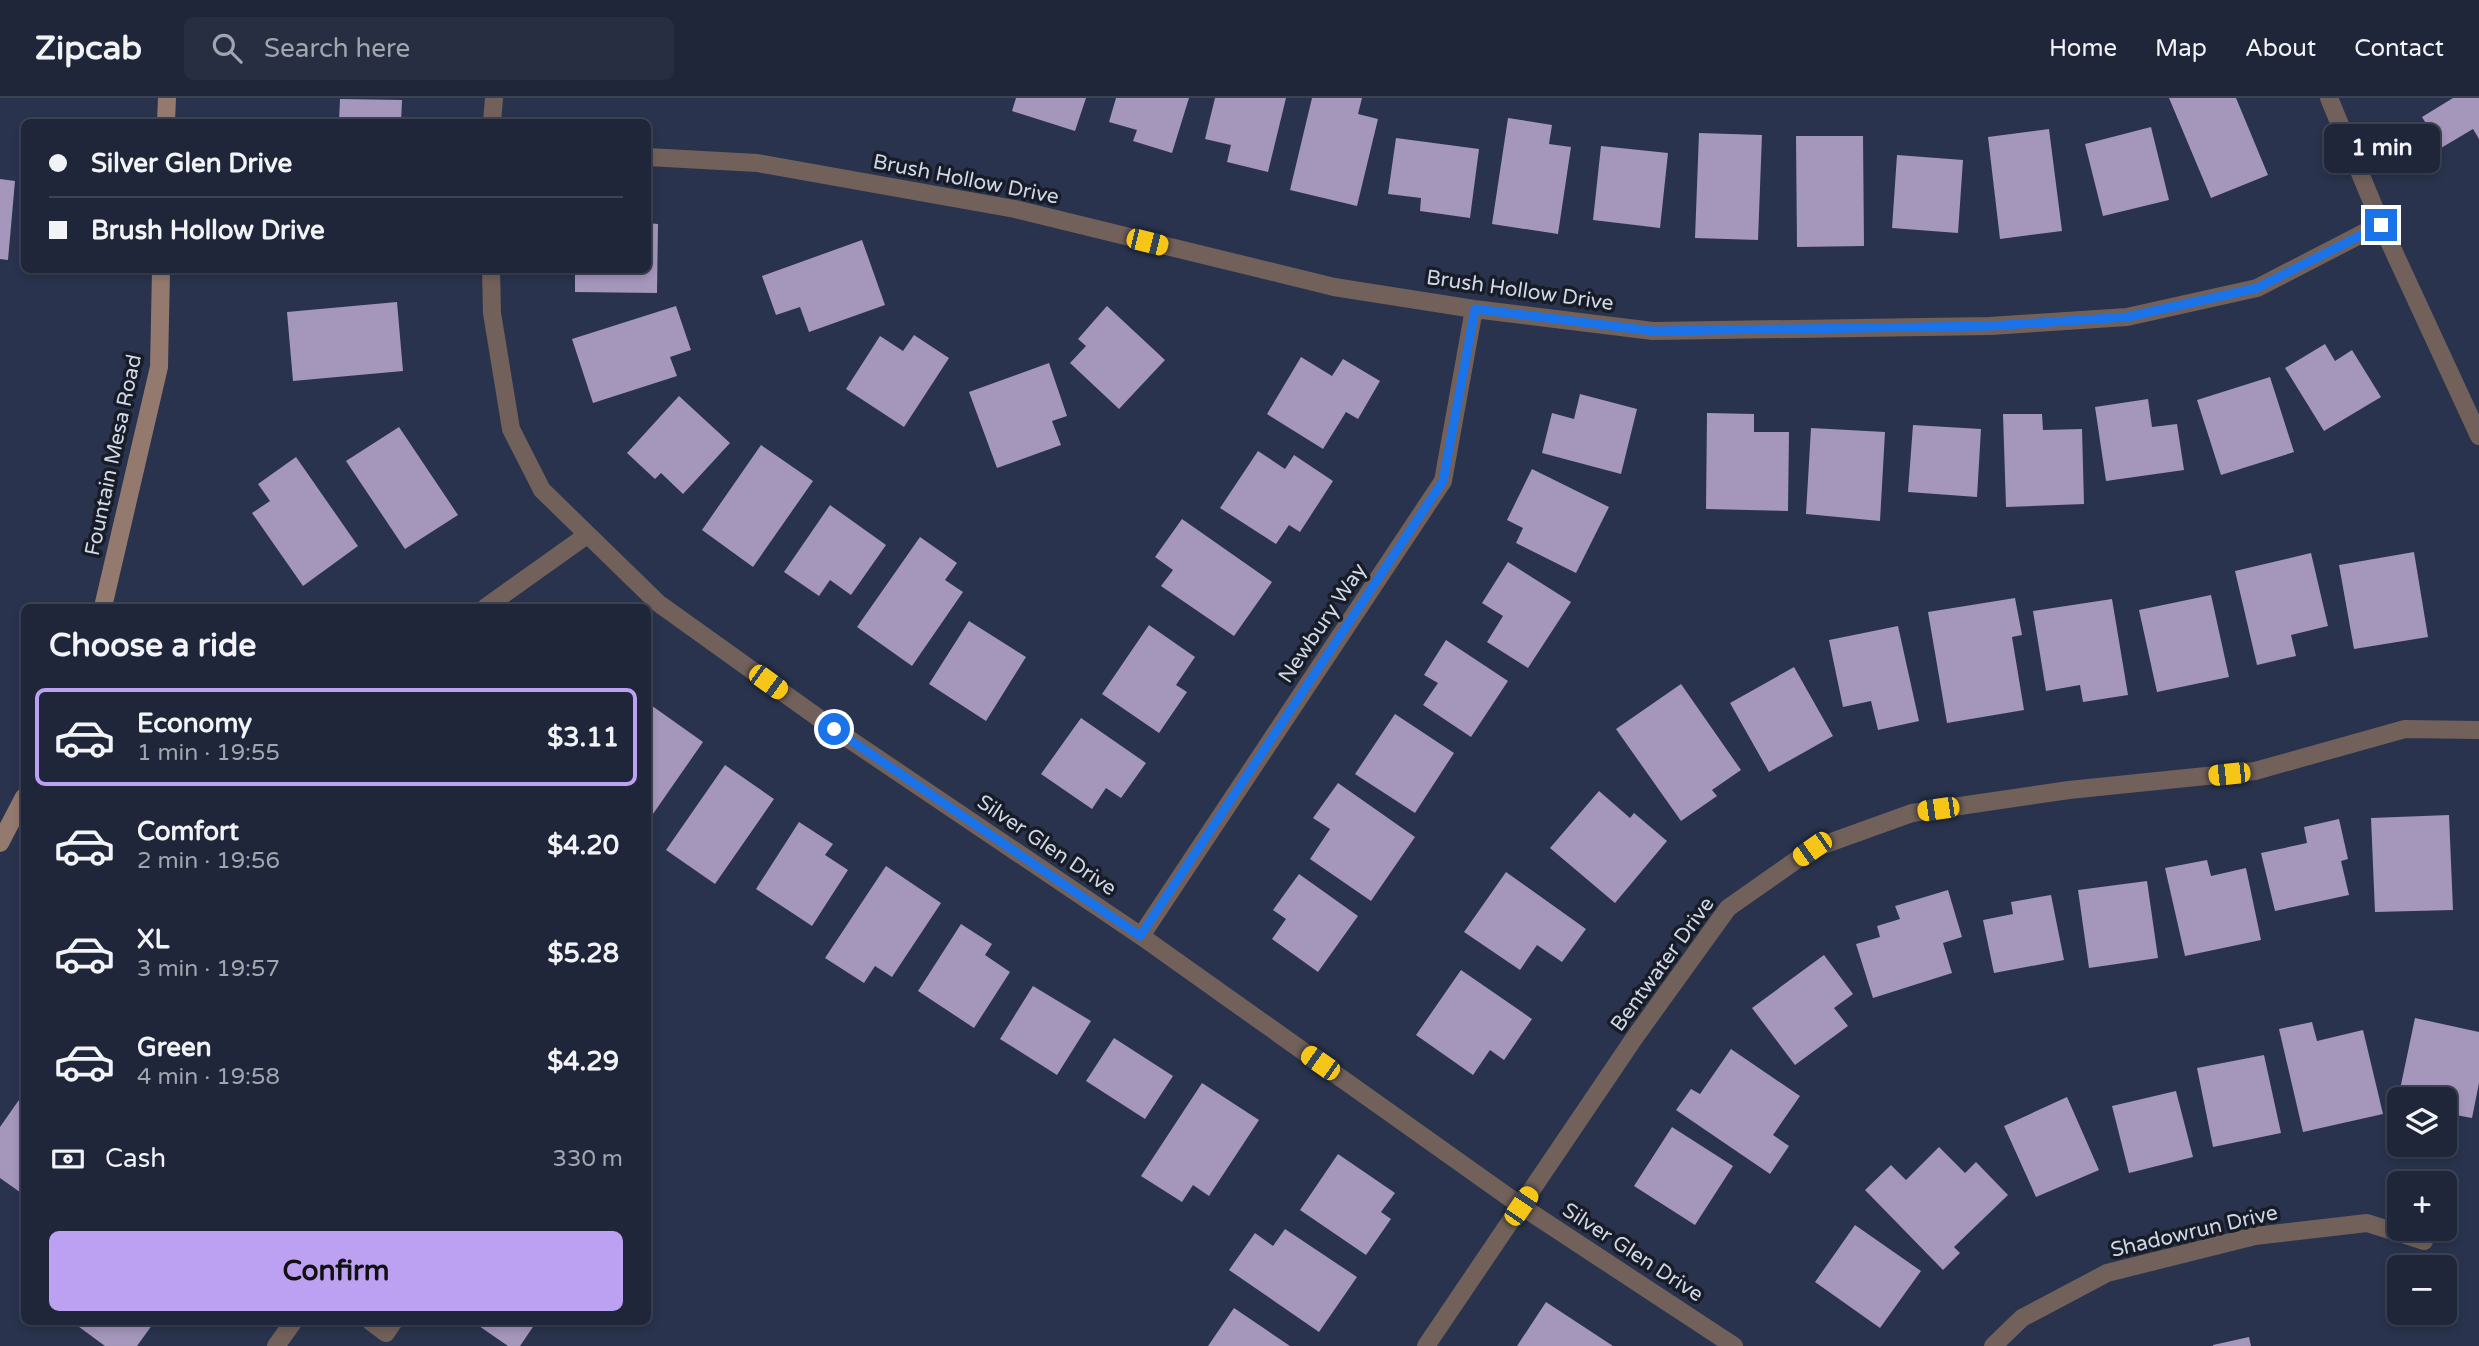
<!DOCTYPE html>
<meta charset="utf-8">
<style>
:root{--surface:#1f263a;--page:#272e42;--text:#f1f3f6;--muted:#a1a5af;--line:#3c4354;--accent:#bca0f2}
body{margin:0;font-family:"Varela Round",sans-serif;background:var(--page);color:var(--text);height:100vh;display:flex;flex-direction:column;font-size:26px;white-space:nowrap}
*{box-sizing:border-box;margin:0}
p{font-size:23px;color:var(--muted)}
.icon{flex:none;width:38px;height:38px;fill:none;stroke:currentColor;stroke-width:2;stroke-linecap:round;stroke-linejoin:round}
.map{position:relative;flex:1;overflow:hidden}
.details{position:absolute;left:21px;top:506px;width:630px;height:721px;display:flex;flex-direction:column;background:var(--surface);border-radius:10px;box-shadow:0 4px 10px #0003,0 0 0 2px var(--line)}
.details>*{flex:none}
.guide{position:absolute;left:21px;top:21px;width:630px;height:154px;border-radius:10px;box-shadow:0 4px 10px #0003,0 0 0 2px var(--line);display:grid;align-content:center;height:154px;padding:0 28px;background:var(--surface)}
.buttons{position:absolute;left:2387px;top:989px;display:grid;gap:14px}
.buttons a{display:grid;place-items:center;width:70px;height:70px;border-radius:10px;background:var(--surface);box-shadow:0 4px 10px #0003,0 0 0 2px var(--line);font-size:35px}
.end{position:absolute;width:32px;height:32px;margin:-16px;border:9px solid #1a73e8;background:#fff;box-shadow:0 0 0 4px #fff}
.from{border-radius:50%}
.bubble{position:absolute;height:49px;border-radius:10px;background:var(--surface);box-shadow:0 4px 10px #0003,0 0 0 2px var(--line);font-size:23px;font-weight:700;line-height:49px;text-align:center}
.car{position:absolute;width:21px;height:42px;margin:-21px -10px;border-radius:9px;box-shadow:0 0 5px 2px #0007;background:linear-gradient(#f5c518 24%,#345 0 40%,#f5c518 0 76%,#345 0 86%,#f5c518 0)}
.guide b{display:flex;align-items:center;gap:24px;height:66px;font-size:26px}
.guide b+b{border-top:2px solid var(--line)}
.guide i{width:18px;height:18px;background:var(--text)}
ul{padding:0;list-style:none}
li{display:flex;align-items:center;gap:21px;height:98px;margin:0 14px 10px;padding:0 14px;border:4px solid transparent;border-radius:10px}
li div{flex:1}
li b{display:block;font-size:26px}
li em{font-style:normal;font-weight:700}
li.active{border-color:var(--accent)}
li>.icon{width:63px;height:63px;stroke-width:1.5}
h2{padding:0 28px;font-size:32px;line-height:84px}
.pay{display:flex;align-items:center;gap:18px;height:77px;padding:0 28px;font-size:26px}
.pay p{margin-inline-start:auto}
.action{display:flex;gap:14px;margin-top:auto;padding:14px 28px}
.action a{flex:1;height:80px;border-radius:10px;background:var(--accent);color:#111;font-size:28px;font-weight:700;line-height:80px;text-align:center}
header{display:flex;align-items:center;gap:42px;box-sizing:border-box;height:98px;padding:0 35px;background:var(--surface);border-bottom:2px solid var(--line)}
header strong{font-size:33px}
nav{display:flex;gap:38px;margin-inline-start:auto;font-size:24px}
.search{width:490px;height:63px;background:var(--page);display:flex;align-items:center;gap:18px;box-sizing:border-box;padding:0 24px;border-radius:10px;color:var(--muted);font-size:26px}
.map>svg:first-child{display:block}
.building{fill:#a596bb}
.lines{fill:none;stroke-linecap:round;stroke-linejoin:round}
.service{stroke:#72615a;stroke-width:18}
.minor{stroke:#72615a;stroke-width:18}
.secondary{stroke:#94796e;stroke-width:18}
.route{stroke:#1a73e8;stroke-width:9}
.labels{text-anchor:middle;stroke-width:7;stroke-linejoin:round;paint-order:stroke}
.street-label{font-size:21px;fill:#d0d7e7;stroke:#171c27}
</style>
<header>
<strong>Zipcab</strong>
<div class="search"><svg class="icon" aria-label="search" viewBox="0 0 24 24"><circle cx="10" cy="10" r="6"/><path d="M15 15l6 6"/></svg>Search here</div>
<nav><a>Home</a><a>Map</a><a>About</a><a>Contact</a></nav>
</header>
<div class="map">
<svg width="2479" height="1248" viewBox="0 0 2479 1248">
<rect width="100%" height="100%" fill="#29334d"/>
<path class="building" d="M1016 0H1086L1075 33 1012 13Z
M1116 0H1189L1172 55 1133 43 1137 32 1109 24Z
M1215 0H1286L1268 74 1227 64 1231 47 1205 41Z
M1312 0H1362L1358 16 1378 21 1357 108 1290 92Z
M2169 0H2236L2268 77 2211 100Z
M2453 0H2479V41L2473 31 2441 50 2422 19Z
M340 1 402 2 401 24H339Z
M1508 20 1552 27 1549 46 1571 49 1558 136 1492 126Z
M2151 29 2169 102 2103 118 2085 46Z
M2049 31 2062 133 2000 141 1988 39Z
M1699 35 1762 37 1758 142 1695 140Z
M1796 38H1863L1864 148 1797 149Z
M1396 40 1479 51 1470 120 1420 113 1421 100 1388 96Z
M1601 48 1668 55 1660 130 1593 122Z
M1897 57 1963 62 1958 135 1892 130Z
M0 81 15 83 8 162 0 161Z
M648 125 658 126 657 195 575 194V172H648Z
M862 142 885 207 809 234 800 209 776 217 762 178Z
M397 204 403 273 293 283 287 214Z
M676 208 691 252 670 259 677 278 593 305 572 241Z
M1107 208 1165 262 1119 311 1070 265 1086 248 1078 241Z
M914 237 949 260 904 329 846 291 880 238 903 253Z
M2325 246 2335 263 2352 252 2381 299 2324 333 2285 270Z
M1301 259 1332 278 1343 261 1380 283 1358 321 1346 314 1323 351 1267 316Z
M1049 265 1067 318 1052 323 1061 347 997 370 969 294Z
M2270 279 2294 354 2221 377 2197 302Z
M1580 296 1637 311 1621 376 1542 355 1552 315 1574 321Z
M679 298 730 345 683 396 661 375 655 381 627 355Z
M2148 301 2152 329 2177 326 2184 372 2106 383 2095 309Z
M1707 315 1754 316V334H1789L1788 413 1706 411Z
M2003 316H2042L2043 332 2082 331 2084 406 2006 409Z
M1913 327 1981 331 1977 399 1908 394Z
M399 329 458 417 405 451 346 363Z
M1811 330 1885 334 1880 423 1806 416Z
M761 347 813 383 753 469 702 432Z
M1258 353 1285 371 1294 357 1333 383 1300 434 1289 427 1276 446 1220 410Z
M296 359 358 448 303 488 252 415 270 403 258 386Z
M1532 371 1609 409 1576 475 1516 445 1523 430 1507 422Z
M830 407 886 447 851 497 830 482 819 498 784 474Z
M1182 421 1272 484 1234 538 1161 488 1173 472 1155 459Z
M920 439 957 465 945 482 963 494 912 568 857 529Z
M2414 454 2428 539 2354 551 2339 467Z
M2311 455 2328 528 2291 537 2296 558 2257 567 2235 473Z
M1508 464 1571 504 1528 570 1487 544 1503 518 1482 505Z
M2211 497 2229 579 2157 594 2139 512Z
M2015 500 2022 537 2012 539 2024 612 1947 625 1928 514Z
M2112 501 2128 597 2083 604 2080 587 2046 593 2033 513Z
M969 523 1026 559 986 623 929 586Z
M1149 527 1195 559 1176 587 1187 594 1159 635 1102 596Z
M1898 528 1919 623 1878 632 1871 603 1843 609 1829 542Z
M1446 542 1508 583 1471 639 1423 607 1438 585 1424 577Z
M1794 569 1833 638 1769 674 1730 605Z
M1681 586 1741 672 1712 692 1717 698 1681 723 1616 631Z
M648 605 703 644 653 716 648 712Z
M1395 616 1454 655 1415 715 1355 676Z
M1081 620 1146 665 1121 700 1106 690 1092 711 1041 676Z
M725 667 774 701 715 786 666 752Z
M1338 685 1415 739 1371 803 1310 761 1330 731 1313 720Z
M1599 693 1630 720 1634 715 1667 743 1615 805 1550 750Z
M2449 717 2453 812 2375 814 2371 720Z
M2339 721 2348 761 2341 763 2349 797 2275 813 2261 755 2307 745 2304 729Z
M799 724 833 746 825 757 848 772 812 828 756 791Z
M2207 762 2211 778 2246 770 2261 842 2185 858 2165 770Z
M886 768 941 805 892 879 875 868 864 885 825 860Z
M1506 774 1586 831 1562 864 1537 847 1520 872 1464 834Z
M1299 776 1358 818 1318 874 1272 841 1286 821 1273 812Z
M2147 783 2158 860 2089 870 2078 792Z
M1948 792 1962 839 1943 845 1952 875 1873 900 1856 846 1880 839 1877 828 1900 821 1895 808Z
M2051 797 2064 862 1994 875 1983 822 2013 816 2011 804Z
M961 826 992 846 985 857 1010 874 974 930 918 893Z
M1824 857 1853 896 1834 910 1848 928 1795 967 1752 910Z
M1461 872 1532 921 1504 962 1490 952 1473 977 1416 937Z
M1033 888 1091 923 1057 977 1000 941Z
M2415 920 2479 934V985L2472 1020 2445 1015V1001H2398Z
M2312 924 2317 943 2363 932 2383 1016 2303 1034 2279 931Z
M1114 940 1173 978 1145 1021 1086 983Z
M1731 951 1800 998 1773 1037 1789 1048 1770 1076 1676 1012 1691 991 1700 996Z
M2264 957 2281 1035 2213 1049 2197 970Z
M1202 985 1259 1022 1209 1098 1193 1087 1182 1104 1141 1078Z
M2176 993 2193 1059 2129 1075 2112 1008Z
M21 999 24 1002V1097L0 1080V1029Z
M2067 999 2099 1072 2036 1099 2004 1028Z
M1672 1029 1733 1068 1695 1127 1634 1088Z
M1939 1049 1965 1075 1976 1064 2008 1097 1954 1149 1960 1155 1943 1172 1865 1092 1891 1067 1906 1082Z
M1338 1056 1395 1095 1381 1114 1391 1121 1366 1157 1300 1112Z
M1855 1127 1921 1173 1880 1230 1815 1184Z
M1285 1131 1357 1179 1319 1234 1229 1172 1255 1135 1273 1148Z
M1546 1204 1613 1248H1517Z
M1234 1210 1290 1248H1208Z
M71 1223H155L137 1248H105Z
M482 1223H537L520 1248H508L479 1228Z
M2249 1239 2251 1248H2213V1247Z"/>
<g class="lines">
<path class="service" d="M370 1223 386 1235 394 1223
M276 1248 294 1223"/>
<path class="minor" d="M2329 0 2381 126 2479 338
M492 24 494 0
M648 59 757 65 1015 111 1334 189 1474 211 1653 233 1990 228 2127 219 2257 190 2381 126
M491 172 492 215 511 331 542 392 658 505 834 631 1141 838 1521 1108 1734 1248
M486 509 587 437
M1141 838 1443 383 1474 211
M1426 1248 1635 939 1728 810 1812 751 1912 715 2069 692 2255 673 2405 631 2479 632
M1993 1248 2022 1220 2107 1175 2255 1138 2367 1125 2424 1143"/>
<path class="secondary" d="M166 24 167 0
M103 509 159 269 161 172
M0 745 24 699"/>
</g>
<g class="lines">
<path class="route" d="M834 631 1140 838 1443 383 1475 211 1653 233 1990 228 2127 219 2257 190 2381 127"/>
</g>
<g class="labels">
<g class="street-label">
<text transform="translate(966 81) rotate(11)" y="7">Brush Hollow Drive</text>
<text transform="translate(1520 192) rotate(8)" y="7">Brush Hollow Drive</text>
<text transform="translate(113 357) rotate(-78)" y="7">Fountain Mesa Road</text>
<text transform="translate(1322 525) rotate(-56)" y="7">Newbury Way</text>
<text transform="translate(1047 747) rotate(34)" y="7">Silver Glen Drive</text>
<text transform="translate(1662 866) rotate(-54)" y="7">Bentwater Drive</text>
<text transform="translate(2194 1133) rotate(-13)" y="7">Shadowrun Drive</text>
<text transform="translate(1633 1154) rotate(33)" y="7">Silver Glen Drive</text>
</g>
</g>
</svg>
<div class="buttons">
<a><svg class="icon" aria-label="layers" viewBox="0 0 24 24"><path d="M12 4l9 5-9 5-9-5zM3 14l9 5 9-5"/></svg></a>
<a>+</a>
<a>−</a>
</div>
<i class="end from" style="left:834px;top:631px"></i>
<i class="end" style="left:2381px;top:127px"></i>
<div class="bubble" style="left:2324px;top:26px;width:116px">1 min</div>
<i class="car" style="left:1147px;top:144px;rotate:104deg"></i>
<i class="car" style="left:768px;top:584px;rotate:126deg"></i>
<i class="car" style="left:2229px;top:676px;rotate:264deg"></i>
<i class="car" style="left:1938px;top:711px;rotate:262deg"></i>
<i class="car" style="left:1812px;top:751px;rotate:235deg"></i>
<i class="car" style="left:1320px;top:965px;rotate:305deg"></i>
<i class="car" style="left:1521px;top:1108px;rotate:34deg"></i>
<div class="guide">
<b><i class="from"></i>Silver Glen Drive</b>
<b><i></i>Brush Hollow Drive</b>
</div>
<section class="details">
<h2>Choose a ride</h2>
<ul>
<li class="active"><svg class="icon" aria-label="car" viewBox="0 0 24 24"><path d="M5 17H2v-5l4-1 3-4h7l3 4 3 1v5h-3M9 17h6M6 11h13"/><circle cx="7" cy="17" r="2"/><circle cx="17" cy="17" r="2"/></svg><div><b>Economy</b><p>1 min · 19:55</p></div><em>$3.11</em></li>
<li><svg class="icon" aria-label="car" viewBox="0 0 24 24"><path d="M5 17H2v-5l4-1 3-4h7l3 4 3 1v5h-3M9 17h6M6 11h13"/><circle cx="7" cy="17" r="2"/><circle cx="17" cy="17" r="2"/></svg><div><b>Comfort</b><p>2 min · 19:56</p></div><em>$4.20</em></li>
<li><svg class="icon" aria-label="car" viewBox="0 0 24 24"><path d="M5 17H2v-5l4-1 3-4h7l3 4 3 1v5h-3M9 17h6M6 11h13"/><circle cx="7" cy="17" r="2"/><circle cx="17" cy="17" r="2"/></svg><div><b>XL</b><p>3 min · 19:57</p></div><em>$5.28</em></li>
<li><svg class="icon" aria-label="car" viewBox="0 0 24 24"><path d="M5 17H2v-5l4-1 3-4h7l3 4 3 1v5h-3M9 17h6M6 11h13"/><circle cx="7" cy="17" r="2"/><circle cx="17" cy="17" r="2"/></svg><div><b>Green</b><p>4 min · 19:58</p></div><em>$4.29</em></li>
</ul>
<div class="pay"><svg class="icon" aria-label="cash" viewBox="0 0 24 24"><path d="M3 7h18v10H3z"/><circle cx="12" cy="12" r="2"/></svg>Cash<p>330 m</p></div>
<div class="action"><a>Confirm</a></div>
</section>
</div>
